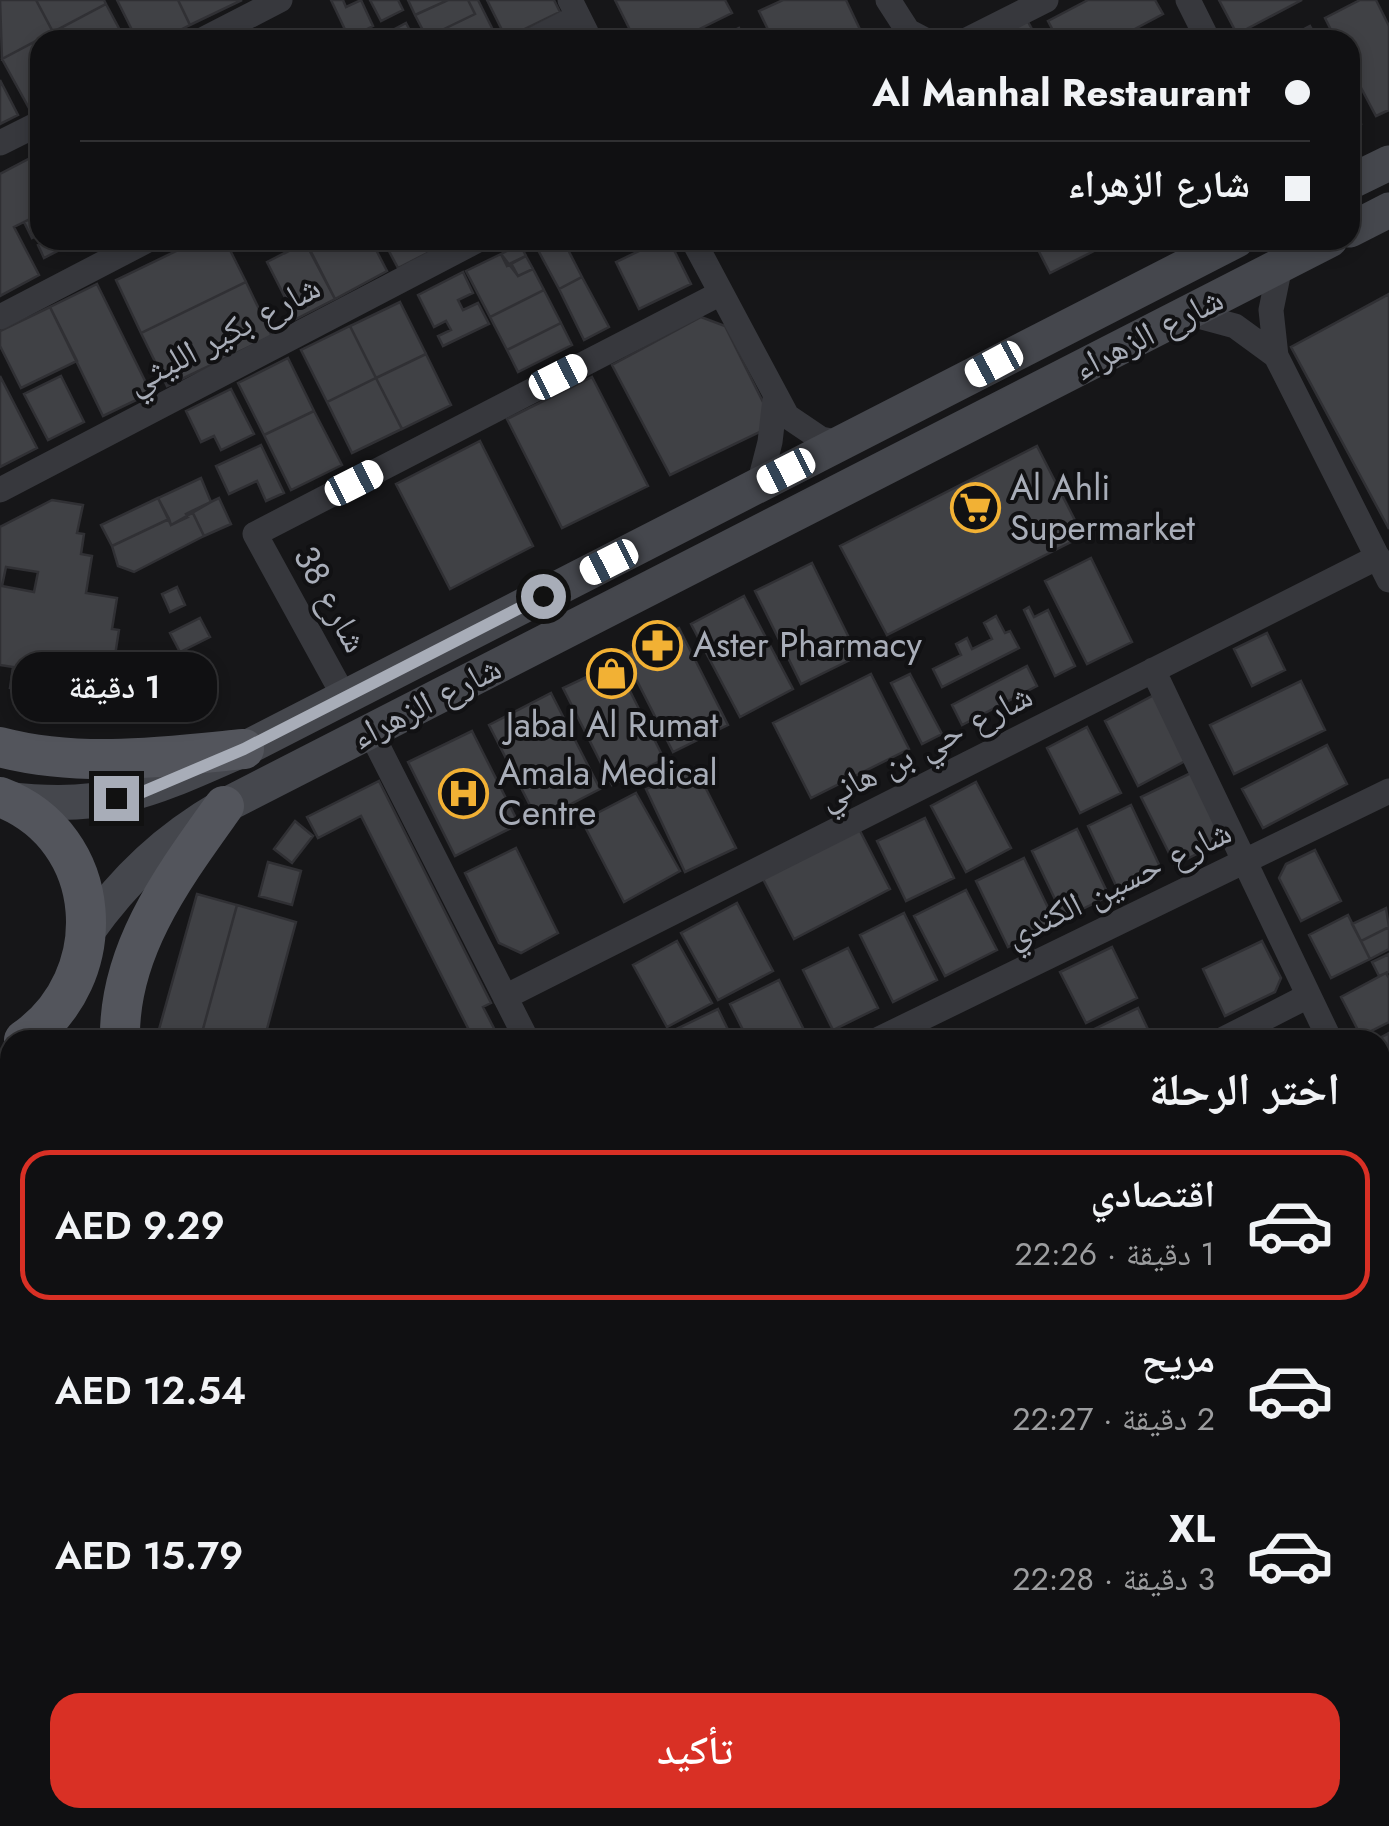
<!DOCTYPE html>
<html lang="ar">
<meta charset="utf-8">
<style>
:root{--surface:#101012;--page:#1e1e20;--text:#f1f3f6;--muted:#9c9d9f;--line:#303032;--accent:#d93025}
body{margin:0;font-family:Jost,"Noto Naskh Arabic",sans-serif;background:var(--page);color:var(--text);direction:rtl;height:100vh;display:flex;flex-direction:column;font-size:38px;white-space:nowrap}
*{box-sizing:border-box;margin:0}
p{font-size:32px;color:var(--muted)}
.icon{flex:none;width:55px;height:55px;fill:none;stroke:currentColor;stroke-width:2;stroke-linecap:round;stroke-linejoin:round}
.map{position:relative;flex:1;overflow:hidden;direction:ltr}
.side{position:absolute;left:0px;top:1030px;width:1390px;height:798px;display:flex;flex-direction:column;background:var(--surface);border-radius:30px 30px 0 0;box-shadow:0 5px 15px #0003,0 0 0 2px var(--line);direction:rtl}
.side>*{flex:none}
.guide{position:absolute;left:30px;top:30px;width:1330px;height:220px;border-radius:30px;box-shadow:0 5px 15px #0003,0 0 0 2px var(--line);direction:rtl;display:grid;align-content:center;height:220px;padding:0 50px;background:var(--surface)}
.end{position:absolute;width:45px;height:45px;margin:-22px;border:12px solid #a8adb8;background:#111;box-shadow:0 0 0 5px #111}
.from{border-radius:50%}
.bubble{position:absolute;height:70px;border-radius:30px;background:var(--surface);box-shadow:0 5px 15px #0003,0 0 0 2px var(--line);font-size:32px;font-weight:600;line-height:70px;text-align:center;direction:rtl}
.car{position:absolute;width:30px;height:60px;margin:-30px -15px;border-radius:12px;box-shadow:0 0 8px 2px #0007;background:linear-gradient(#fff 24%,#345 0 40%,#fff 0 76%,#345 0 86%,#fff 0)}
.guide b{display:flex;align-items:center;gap:35px;height:95px;font-size:38px}
.guide b+b{border-top:2px solid var(--line)}
.guide i{width:25px;height:25px;background:var(--text)}
ul{padding:0;list-style:none}
li{display:flex;align-items:center;gap:30px;height:150px;margin:0 20px 15px;padding:0 30px;border:5px solid transparent;border-radius:30px}
li div{flex:1}
li b{display:block;font-size:38px}
li em{font-style:normal;font-weight:600}
li.on{border-color:var(--accent)}
li>.icon{width:90px;height:90px;stroke-width:1.5}
h2{padding:0 50px;font-size:45px;line-height:120px}
.action{display:flex;gap:20px;margin-top:auto;padding:20px 50px}
.action a{flex:1;height:115px;border-radius:30px;background:var(--accent);color:#fff;font-size:40px;font-weight:600;line-height:115px;text-align:center}
.map>svg:first-child{display:block}
.building{fill:#404145;stroke:#303034;stroke-width:2.5;fill-rule:evenodd}
.lines{fill:none;stroke-linecap:round;stroke-linejoin:round}
.street{stroke:#37383d;stroke-width:25}
.secondary{stroke:#45474d;stroke-width:35}
.primary{stroke:#53555c;stroke-width:40}
.route{stroke:#a8adb8;stroke-width:12}
.labels{text-anchor:middle;stroke-width:8;stroke-linejoin:round;paint-order:stroke}
.street-label{font-size:35px;fill:#a8adb8;stroke:#111113}
.poi-label{font-size:35px;fill:#a8adb8;stroke:#111113;text-anchor:start}
</style>
<div class="map">
<svg width="1389" height="1826" viewBox="0 0 1389 1826">
<rect width="100%" height="100%" fill="#161618"/>
<path class="building" d="M0 0H36L53 32 2 59Z
M36 0H104L106 4 53 32Z
M117 0H178L190 25 160 40H137Z
M178 0H242L190 25Z
M331 0H343L346 7 361 0 373 26 349 38Z
M370 0H398L403 10 381 21Z
M408 0H448L415 15Z
M448 0H468L475 14 442 30 447 40H428L415 15Z
M468 0H478L498 40H447L442 30 475 14Z
M487 0H554L560 12 506 38Z
M615 0H725L732 13 677 40H635Z
M783 0H846L865 40H773L759 11Z
M1088 0H1155L1163 14 1114 40H1058L1048 21Z
M1219 0H1302L1237 34Z
M1360 0H1376L1389 26V110L1376 116 1350 67V40H1336L1325 18Z
M106 4 122 34 110 40H58L53 32Z
M1027 20 1038 40H988Z
M406 23 415 40H374Z
M1310 26 1318 40H1283Z
M739 28 745 40H715Z
M53 32 58 40H40V102L29 108 2 59Z
M0 80 18 115 0 124Z
M1350 103 1361 124 1350 129Z
M36 155 40 163V214L14 227 39 275 0 296V174Z
M40 214V234L32 238 24 222Z
M48 240H79L44 258 38 245Z
M199 240H225L246 282 141 333 116 280Z
M278 240H304L306 242 285 253Z
M304 240H371L387 271 335 299Z
M383 240H448L449 242 398 268Z
M536 240H557L538 250 533 242Z
M557 240H563L582 277 559 289 538 250Z
M662 240H669L691 284 639 309 616 262Z
M1033 240H1116L1050 273Z
M306 242 335 299 296 319 267 262Z
M520 244 526 256 507 266 501 254Z
M501 254 518 276 533 269 544 290 490 317 466 271Z
M526 256 533 269 518 276 511 263Z
M463 272 473 293 458 300 463 310 478 303 489 324 443 346 438 336 451 330 446 321 434 327 418 295Z
M582 277 609 327 584 340 559 289Z
M246 282 272 336 167 386 141 333Z
M97 284 151 393 103 416 50 307Z
M544 290 561 323 507 350 490 317Z
M1389 294V529L1291 347Z
M400 302 426 354 376 378 350 326Z
M50 307 77 361 21 388 0 346V331Z
M701 317 725 326 767 410 762 431 670 475 612 365Z
M561 323 572 345 518 372 507 350Z
M350 326 376 378 327 402 301 350Z
M426 354 451 405 402 429 376 378Z
M288 358 314 411 264 435 238 383Z
M0 376 37 448 0 467Z
M61 376 84 422 48 440 24 394Z
M592 377 648 486 562 528 507 419Z
M376 378 402 429 352 453 327 402Z
M231 389 254 434 221 450 214 436 201 442 186 411Z
M314 411 342 465 291 490 264 435Z
M480 441 533 546 450 589 396 484Z
M261 445 284 493 266 501 257 481 229 494 216 466Z
M1037 446 1083 536 887 635 840 546Z
M201 478 211 502 171 525 158 498Z
M158 498 169 519 112 546 101 525Z
M219 498 231 524 204 536 192 511Z
M52 500 83 505 77 533 84 534 81 554 92 556 86 593 117 598 112 629 119 630 112 675 102 674 97 703 10 688 13 667 0 665V527ZM6 567 38 572 34 592 2 586Z
M192 511 204 536 134 572 118 566 112 546 169 519 171 525 188 517 186 514Z
M1091 558 1132 642 1087 664 1045 581Z
M812 563 858 656 801 684 755 591Z
M177 587 185 605 170 612 162 594Z
M744 596 793 689 740 717 691 624Z
M1029 607 1034 617 1048 610 1075 666 1055 676 1024 610Z
M996 616 1005 633 1010 631 1019 648 942 687 933 669 961 655 956 644 967 638 972 649 992 639 984 623Z
M200 618 210 637 180 652 170 633Z
M679 628 728 725 673 752 624 655Z
M1267 633 1285 670 1252 686 1234 649Z
M616 663 664 759 612 785 563 688Z
M1027 666 1037 686 962 725 952 705Z
M871 674 909 749 811 798 773 723Z
M910 674 942 734 922 744 891 683Z
M1301 681 1325 730 1234 774 1210 725Z
M551 693 600 789 538 821 489 725Z
M1156 694 1189 759 1138 786 1105 721Z
M1087 727 1121 793 1080 813 1047 748Z
M472 731 519 824 455 856 408 762Z
M1327 745 1347 784 1263 828 1242 789Z
M695 767 736 848 685 872 646 789Z
M1195 771 1228 838 1175 865 1141 797Z
M379 781 491 1003 483 1007 500 1040H474L361 816 318 838 307 817Z
M976 782 1011 848 966 872 931 806Z
M636 793 680 871 624 902 582 821Z
M1131 805 1162 871 1119 892 1088 826Z
M925 818 954 878 906 901 877 841Z
M295 821 313 836 292 863 274 849Z
M859 829 890 889 794 939 763 879Z
M1077 829 1109 896 1064 918 1032 851Z
M516 848 558 933 521 953 499 943 465 873Z
M1315 850 1341 901 1301 921 1279 878 1286 864Z
M1024 858 1056 924 1008 947 976 881Z
M268 862 301 871 292 905 259 896Z
M966 890 997 950 945 976 914 916Z
M197 894 237 905 200 1040H156Z
M737 903 773 971 718 1000 681 933Z
M237 905 296 922 264 1040H200Z
M1386 908 1389 927 1361 941 1352 924Z
M904 913 937 980 893 1002 860 935Z
M1348 915 1370 959 1331 978 1309 935Z
M1389 927V949L1370 959 1361 941Z
M677 941 712 1003 667 1027 633 965Z
M1262 941 1281 978 1275 992 1225 1016 1203 969Z
M1112 947 1137 998 1086 1023 1060 972Z
M848 948 878 1008 833 1030 803 970Z
M1389 954V972L1379 976 1372 962Z
M1386 973 1389 978V1022L1361 1036 1341 997Z
M779 980 809 1040H748L730 1004Z
M1138 1008 1153 1040H1094L1090 1031Z
M718 1009 733 1040H674L670 1032Z
M1389 1033V1083L1385 1085 1380 1074V1040H1376Z
M1389 1350V1425L1380 1409V1355Z
M0 1371 10 1374 8 1399 0 1396Z
M1380 1428 1389 1444V1464L1380 1469Z
M10 1699V1818H15L2 1826 0 1705Z
M275 1818H302L303 1819 292 1826H280Z
M302 1818H319L324 1826H308Z
M319 1818H392L398 1826H324Z
M413 1818H444L449 1826H400Z
M599 1818H740L727 1826H605Z
M885 1818H962L967 1826H891Z
M1014 1818H1055L1061 1826H1020Z"/>
<g class="lines">
<path class="street" d="M570 0 590 40
M888 0 908 31 925 40
M1188 0 1208 40
M202 40 280 0
M533 40 578 17
M967 40 1046 0
M0 143 40 123
M693 240 787 416 821 439 841 443
M1280 266 1271 310 1276 356 1389 580
M1187 313 1235 326 1276 356
M0 317 148 240
M759 485 770 442 775 399
M0 490 478 240
M1153 670 1330 1040
M345 698 255 534 721 293
M370 731 527 1040
M505 997 1378 557
M877 1040 1389 791
M1222 1040 1308 996
M1380 1139 1389 1156
M1380 1315 1389 1311
M1380 1487 1389 1482
M768 1818 774 1826
M977 1818 982 1826
M196 1826 209 1818
M816 1826 829 1818"/>
<path class="secondary" d="M1350 182 1389 163
M1350 230 1389 210
M7 799C109 812 153 789 244 749L1237 240
M87 932C125 878 167 839 224 806L1330 240"/>
<path class="primary" d="M0 747C80 768 163 757 244 749
M0 797C106 837 114 978 24 1040
M120 1040C118 950 174 876 224 806
M0 1095 10 1102
M0 1142 10 1149
M498 1818 504 1826
M548 1818 553 1826"/>
</g>
<g class="lines">
<path class="route" d="M116 798 138 794 244 749 543 596"/>
</g>
<defs>
<symbol id="supermarket-ring" viewBox="-11 -11 22 22"><circle r="9.5" fill="#111113" stroke="#f2b134" stroke-width="1.5"/><path d="M-6-5.5h2.5l.6 2H6L4.5 2H-2.5L-4.4-4H-6ZM-1.5 3.2a1.3 1.3 0 1 0 .1 0ZM3 3.2a1.3 1.3 0 1 0 .1 0Z" fill="#f2b134"/></symbol>
<symbol id="pharmacy-ring" viewBox="-11 -11 22 22"><circle r="9.5" fill="#111113" stroke="#f2b134" stroke-width="1.5"/><path d="M-2-6h4v4h4v4h-4v4h-4v-4h-4v-4h4Z" fill="#f2b134"/></symbol>
<symbol id="shop-ring" viewBox="-11 -11 22 22"><circle r="9.5" fill="#111113" stroke="#f2b134" stroke-width="1.5"/><path d="M-5-2.5h2.3a2.7 3.5 0 0 1 5.4 0H5L5.5 6h-11ZM-1.5-2.5h3a1.5 2.3 0 0 0-3 0Z" fill="#f2b134"/></symbol>
<symbol id="hospital-ring" viewBox="-11 -11 22 22"><circle r="9.5" fill="#111113" stroke="#f2b134" stroke-width="1.5"/><path d="M-5-5h3v3.5h4V-5h3V5h-3V1.5h-4V5h-3Z" fill="#f2b134"/></symbol>
</defs>
<g fill-rule="evenodd">
<use href="#supermarket-ring" x="948" y="480" width="55" height="55"/>
<use href="#pharmacy-ring" x="630" y="618" width="55" height="55"/>
<use href="#shop-ring" x="584" y="646" width="55" height="55"/>
<use href="#hospital-ring" x="436" y="766" width="55" height="55"/>
</g>
<g class="labels">
<g class="street-label">
<text transform="translate(1148 333) rotate(-27)" y="12">شارع الزهراء</text>
<text transform="translate(223 334) rotate(-28)" y="12">شارع بكير الليثي</text>
<text transform="translate(331 599) rotate(61)" y="12">شارع 38</text>
<text transform="translate(426 702) rotate(-27)" y="12">شارع الزهراء</text>
<text transform="translate(925 746) rotate(-27)" y="12">شارع حي بن هاني</text>
<text transform="translate(1118 883) rotate(-26)" y="12">شارع حسين الكندي</text>
</g>
<g class="poi-label">
<text x="1010" y="500">Al Ahli<tspan x="1010" dy="40">Supermarket</tspan></text>
<text x="693" y="657">Aster Pharmacy</text>
<text x="612" y="737" text-anchor="middle">Jabal Al Rumat</text>
<text x="498" y="785">Amala Medical<tspan x="498" dy="40">Centre</tspan></text>
</g>
</g>
</svg>
<i class="end from" style="left:543px;top:596px"></i>
<i class="end" style="left:116px;top:798px"></i>
<div class="bubble" style="left:12px;top:652px;width:205px">1 دقيقة</div>
<i class="car" style="left:994px;top:364px;rotate:242deg"></i>
<i class="car" style="left:558px;top:377px;rotate:63deg"></i>
<i class="car" style="left:786px;top:471px;rotate:243deg"></i>
<i class="car" style="left:354px;top:483px;rotate:63deg"></i>
<i class="car" style="left:609px;top:562px;rotate:243deg"></i>
<div class="guide">
<b><i class="from"></i>Al Manhal Restaurant</b>
<b><i></i>شارع الزهراء</b>
</div>
<section class="side">
<h2>اختر الرحلة</h2>
<ul>
<li class="on"><svg class="icon" aria-label="car" viewBox="0 0 24 24"><path d="M5 17H2v-5l4-1 3-4h7l3 4 3 1v5h-3M9 17h6M6 11h13"/><circle cx="7" cy="17" r="2"/><circle cx="17" cy="17" r="2"/></svg><div><b>اقتصادي</b><p>1 دقيقة · 22:26</p></div><em>AED 9.29</em></li>
<li><svg class="icon" aria-label="car" viewBox="0 0 24 24"><path d="M5 17H2v-5l4-1 3-4h7l3 4 3 1v5h-3M9 17h6M6 11h13"/><circle cx="7" cy="17" r="2"/><circle cx="17" cy="17" r="2"/></svg><div><b>مريح</b><p>2 دقيقة · 22:27</p></div><em>AED 12.54</em></li>
<li><svg class="icon" aria-label="car" viewBox="0 0 24 24"><path d="M5 17H2v-5l4-1 3-4h7l3 4 3 1v5h-3M9 17h6M6 11h13"/><circle cx="7" cy="17" r="2"/><circle cx="17" cy="17" r="2"/></svg><div><b>XL</b><p>3 دقيقة · 22:28</p></div><em>AED 15.79</em></li>
</ul>
<div class="action"><a>تأكيد</a></div>
</section>
</div>
